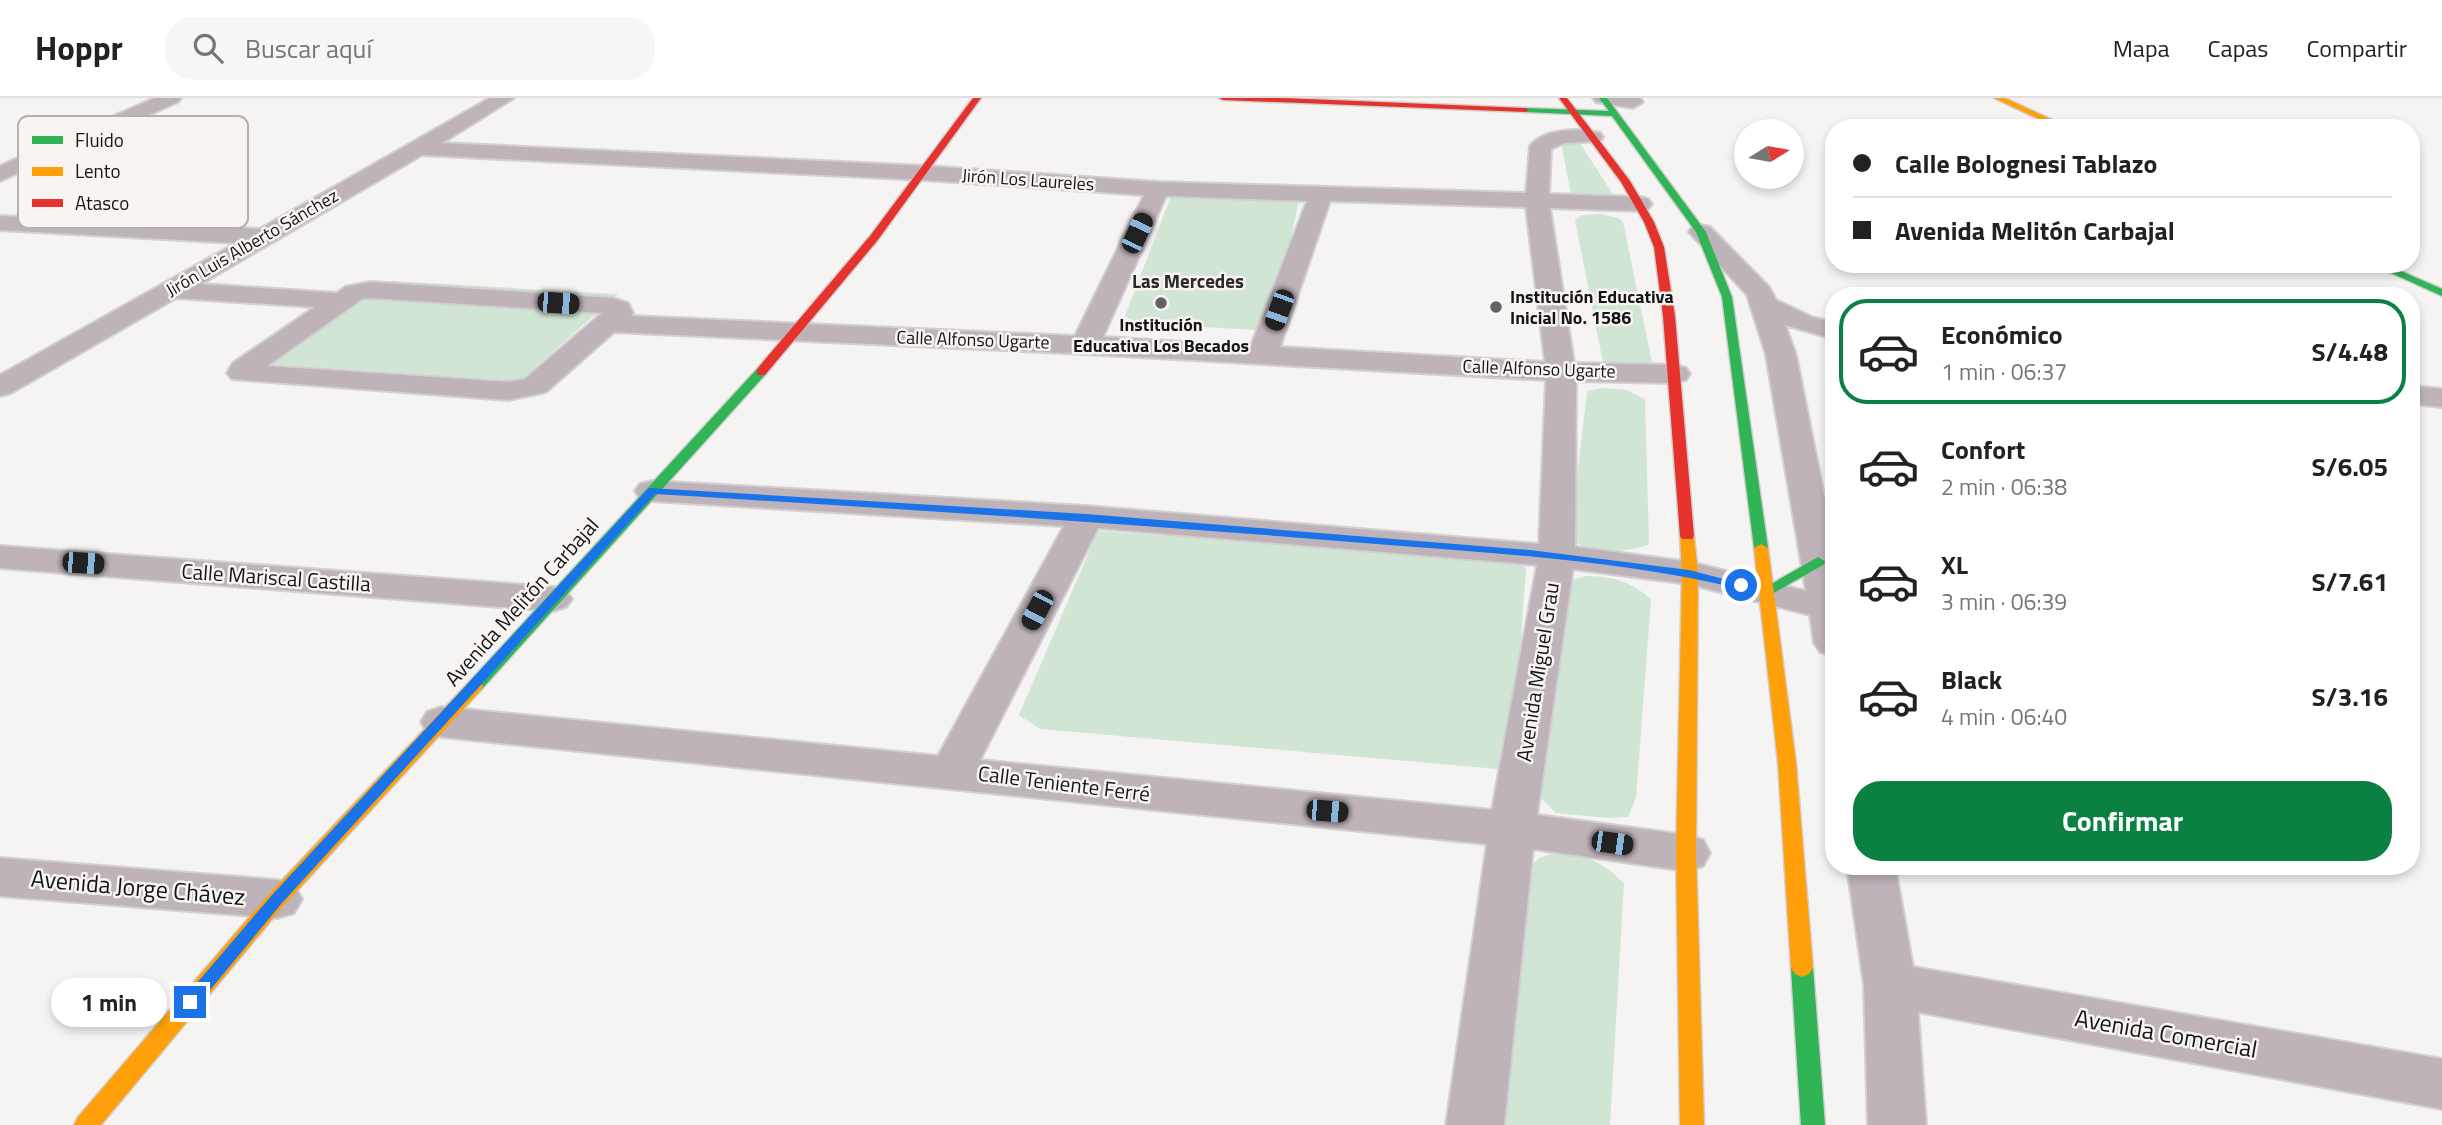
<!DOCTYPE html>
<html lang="es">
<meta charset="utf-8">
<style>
:root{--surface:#fff;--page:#f6f6f6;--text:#222;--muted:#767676;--line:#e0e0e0;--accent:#0b8043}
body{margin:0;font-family:"Titillium Web",sans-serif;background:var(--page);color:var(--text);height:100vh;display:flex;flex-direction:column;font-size:26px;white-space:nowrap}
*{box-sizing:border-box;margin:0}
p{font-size:23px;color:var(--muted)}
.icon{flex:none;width:38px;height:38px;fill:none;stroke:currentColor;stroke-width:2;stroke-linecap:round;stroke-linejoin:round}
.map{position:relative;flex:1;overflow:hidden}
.side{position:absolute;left:1825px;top:189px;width:595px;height:588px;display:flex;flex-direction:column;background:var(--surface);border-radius:28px;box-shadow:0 4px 10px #0003}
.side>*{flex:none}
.hud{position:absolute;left:1825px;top:21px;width:595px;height:154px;border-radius:28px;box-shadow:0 4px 10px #0003;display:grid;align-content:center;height:154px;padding:0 28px;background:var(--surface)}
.needle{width:46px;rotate:79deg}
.controls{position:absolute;left:1734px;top:21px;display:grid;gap:14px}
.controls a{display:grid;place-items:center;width:70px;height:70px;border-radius:50%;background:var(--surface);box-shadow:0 4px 10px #0003;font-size:35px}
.end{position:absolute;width:32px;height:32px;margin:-16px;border:9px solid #1a73e8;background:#fff;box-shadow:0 0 0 4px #fff}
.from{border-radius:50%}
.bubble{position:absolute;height:49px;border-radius:24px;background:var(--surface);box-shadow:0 4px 10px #0003;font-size:23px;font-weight:700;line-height:49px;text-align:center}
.car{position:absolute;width:21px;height:42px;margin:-21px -10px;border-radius:9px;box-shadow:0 0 5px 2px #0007;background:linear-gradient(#222 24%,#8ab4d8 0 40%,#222 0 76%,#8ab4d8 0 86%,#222 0)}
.hud b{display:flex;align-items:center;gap:24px;height:66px;font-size:26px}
.hud b+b{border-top:2px solid var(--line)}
.hud i{width:18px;height:18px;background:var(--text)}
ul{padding:12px 0 0;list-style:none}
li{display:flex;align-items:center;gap:21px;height:105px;margin:0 14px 10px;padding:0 14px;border:4px solid transparent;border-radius:28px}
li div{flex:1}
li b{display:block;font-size:26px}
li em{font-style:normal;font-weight:700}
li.on{border-color:var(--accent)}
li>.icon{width:63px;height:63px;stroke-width:1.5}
.primary-button{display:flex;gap:14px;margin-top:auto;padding:14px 28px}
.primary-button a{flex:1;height:80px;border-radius:28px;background:var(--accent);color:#fff;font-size:28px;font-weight:700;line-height:80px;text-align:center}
header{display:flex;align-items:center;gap:42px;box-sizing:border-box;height:98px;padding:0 35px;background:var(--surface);border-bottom:2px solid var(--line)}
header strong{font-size:33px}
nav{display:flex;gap:38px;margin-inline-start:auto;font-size:24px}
.search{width:490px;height:63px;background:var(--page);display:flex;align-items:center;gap:18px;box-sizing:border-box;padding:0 24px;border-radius:28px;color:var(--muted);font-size:26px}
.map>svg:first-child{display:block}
.green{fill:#d0e5d4}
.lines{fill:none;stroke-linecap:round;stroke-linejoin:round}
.street-casing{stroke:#d1d0d0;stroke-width:4}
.fast-casing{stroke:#d1d0d0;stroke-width:3}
.slow-casing{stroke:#d1d0d0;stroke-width:3}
.jam-casing{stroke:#d1d0d0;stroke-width:3}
.street{fill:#bfb3ba;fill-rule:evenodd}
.fast{fill:#30b455;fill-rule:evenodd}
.slow{fill:#ff9f0a;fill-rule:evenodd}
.jam{fill:#e5322d;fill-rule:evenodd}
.route{fill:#1a73e8}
.poi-dot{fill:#646363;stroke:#f7f4f2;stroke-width:2.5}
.labels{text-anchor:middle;stroke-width:5;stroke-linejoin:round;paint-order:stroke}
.far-street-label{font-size:18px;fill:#161515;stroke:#f7f4f2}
.far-poi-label{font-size:18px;font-weight:bold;fill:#161515;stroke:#f7f4f2;text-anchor:start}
.far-neighbourhood-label{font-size:19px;font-weight:bold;fill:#2d2b29;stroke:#f7f4f2}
.street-label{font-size:21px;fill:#161515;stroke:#f7f4f2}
.near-street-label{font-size:24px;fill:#161515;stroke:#f7f4f2}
.key{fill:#f7f4f2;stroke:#b4b1b0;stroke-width:2}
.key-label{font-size:19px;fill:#161515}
</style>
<header>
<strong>Hoppr</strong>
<div class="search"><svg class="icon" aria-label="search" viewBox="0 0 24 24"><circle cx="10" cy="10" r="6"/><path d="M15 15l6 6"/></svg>Buscar aquí</div>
<nav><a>Mapa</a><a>Capas</a><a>Compartir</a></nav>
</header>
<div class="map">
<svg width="2442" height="1027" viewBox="0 0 2442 1027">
<rect width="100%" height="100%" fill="#f6f4f3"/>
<path class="green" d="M1577 43 1580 45 1616 101 1572 102 1561 45Z
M1184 94 1299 102 1273 224 1256 232 1135 225 1125 218 1171 98Z
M1601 116 1618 120 1623 124 1653 269H1606L1603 265 1575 122 1583 117Z
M391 183 618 196 520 283 269 266Z
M1603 290 1627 292 1645 301 1649 447C1621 455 1595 458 1570 441L1587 293Z
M1098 433 1519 463 1526 470 1512 669 1498 671 1040 631 1019 617Z
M1585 478C1612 478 1630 483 1651 501L1636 700 1628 719 1608 720 1556 715 1540 699 1563 488 1569 483Z
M1556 754C1589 759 1600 762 1624 785L1610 1027H1497L1528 771 1539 760Z"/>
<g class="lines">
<defs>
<path id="street" d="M155 0H181L178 4 0 83V68Z
M490 0H514L442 45 925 68 1158 84 1526 95 1530 48C1544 30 1580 30 1600 35L1603 39 1600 43 1564 45 1551 51 1549 96 1640 99 1648 101 1652 106 1648 111 1640 113 1550 110 1574 265 1675 267 1686 270 1690 276 1686 282 1675 285 1576 283 1575 449 1690 464 1806 493 1766 257 1747 197 1689 134 1692 129 1701 127 1710 129 1769 189 1776 202 1812 219 1834 225V241L1785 227 1796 257 1834 447V558L1820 554 1814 545 1810 517 1689 486 1573 471 1537 717 1686 737 1703 742 1710 755 1703 768 1686 773 1533 751 1504 1027H1446L1487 746 442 639 427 634 421 624 427 614 442 609 938 658 1064 428 652 403 640 400 635 393 640 386 652 383 1086 408 1539 446 1546 282 1085 256 614 234 546 294 508 302 232 281 227 275 233 265 315 209 176 200 11 295 0 298V277L236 145 0 132V118L260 131ZM422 57 925 82 1144 97 1075 238 631 218 633 215 628 205 612 200 370 184 345 189 337 195 201 186ZM1166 98 1307 103 1251 248 1103 239ZM1330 103 1526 109 1545 264 1280 249ZM370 200 602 215 525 281 508 284 267 268 362 201ZM1098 430 1537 467 1492 712 980 662Z
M1593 0H1640L1643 4 1633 10 1596 4Z
M2412 288 2442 291V309L2412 306Z
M0 448 553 489 566 493 572 501 566 509 553 513 0 470Z
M0 760 277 782 294 787 302 801 294 815 277 820 0 798Z
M1847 768H1895L1913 869 2442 961V1011L1918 914 1926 1027H1868L1864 887Z"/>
<path id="fast" d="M1599 0H1607L1706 134 1732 199 1768 450 1766 453 1761 454 1754 450 1722 199 1696 134 1612 18 1525 14 1521 12 1525 10 1609 13Z
M2371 166H2385L2442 191V198Z
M761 270 767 274 765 277 481 592H469L467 588 469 584 757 271Z
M1818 459 1826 464 1823 467 1772 496 1767 498 1759 493Z
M1802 861 1809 864 1813 870 1825 1027H1801L1791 870 1795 864Z"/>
<path id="slow" d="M1994 0H2005L2070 30H2058Z
M1687 434 1694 438 1698 475 1696 755 1704 1027H1680L1676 755 1682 475 1680 438Z
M1761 446 1768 450 1796 665 1813 870 1809 876 1802 879 1795 876 1791 870 1778 665 1754 450Z
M475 582 481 584 483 588 481 592 284 807 101 1027H74L78 1019 270 795 469 584Z"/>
<path id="jam" d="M973 0H981L877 143 765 277H757V271L870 138Z
M1219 0H1284L1525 10 1529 12 1525 14 1223 2Z
M1559 0H1567L1630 83 1654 124 1664 149 1675 218 1694 438 1692 441H1682L1680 438 1663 218 1654 149 1644 124 1621 84Z"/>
</defs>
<use href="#street" class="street-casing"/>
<use href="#fast" class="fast-casing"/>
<use href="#slow" class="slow-casing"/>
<use href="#jam" class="jam-casing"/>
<use href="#street" class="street"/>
<use href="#fast" class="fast"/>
<use href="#slow" class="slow"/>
<use href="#jam" class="jam"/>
</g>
<path class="route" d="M649 390 1086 416 1530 452 1689 472 1747 487 1741 491C1610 460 1473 454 1339 443 1111 424 883 410 655 396L282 805 196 909H185L182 904 185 899 272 797Z"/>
<g class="poi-dot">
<circle cx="1161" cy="205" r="7"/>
<circle cx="1496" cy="209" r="7"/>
</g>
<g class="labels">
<g class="far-street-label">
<text transform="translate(1028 82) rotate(4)" y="6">Jirón Los Laureles</text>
<text transform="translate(252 145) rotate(-30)" y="6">Jirón Luis Alberto Sánchez</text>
<text transform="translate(973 242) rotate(2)" y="6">Calle Alfonso Ugarte</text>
<text transform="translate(1539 271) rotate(2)" y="6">Calle Alfonso Ugarte</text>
</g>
<g class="far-poi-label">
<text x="1510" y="205">Institución Educativa<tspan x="1510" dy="21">Inicial No. 1586</tspan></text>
<text x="1161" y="233" text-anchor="middle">Institución<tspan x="1161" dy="21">Educativa Los Becados</tspan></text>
</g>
<g class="far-neighbourhood-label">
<text x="1188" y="190">Las Mercedes</text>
</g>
<g class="street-label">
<text transform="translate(276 480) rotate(4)" y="7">Calle Mariscal Castilla</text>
<text transform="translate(522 504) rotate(-48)" y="7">Avenida Melitón Carbajal</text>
<text transform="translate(1538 574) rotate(-81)" y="7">Avenida Miguel Grau</text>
<text transform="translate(1064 686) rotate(7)" y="7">Calle Teniente Ferré</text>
</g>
<g class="near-street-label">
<text transform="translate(138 790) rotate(5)" y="8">Avenida Jorge Chávez</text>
<text transform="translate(2166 936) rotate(10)" y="8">Avenida Comercial</text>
</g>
</g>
<rect x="18" y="18" width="230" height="112" rx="10" class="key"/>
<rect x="32" y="38" width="31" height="8" fill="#30b455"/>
<rect x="32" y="69" width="31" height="9" fill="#ff9f0a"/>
<rect x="32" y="101" width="31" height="8" fill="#e5322d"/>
<g class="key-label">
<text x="75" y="49">Fluido</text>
<text x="75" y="80">Lento</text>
<text x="75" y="112">Atasco</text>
</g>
</svg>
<div class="controls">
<a><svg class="needle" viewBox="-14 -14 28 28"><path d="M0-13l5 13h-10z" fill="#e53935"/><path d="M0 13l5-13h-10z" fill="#767676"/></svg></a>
</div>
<i class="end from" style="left:1741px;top:487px"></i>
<i class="end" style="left:190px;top:904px"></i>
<div class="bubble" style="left:51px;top:880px;width:116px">1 min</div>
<i class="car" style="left:1137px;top:135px;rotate:25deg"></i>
<i class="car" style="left:558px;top:205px;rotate:94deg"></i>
<i class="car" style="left:1279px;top:212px;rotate:200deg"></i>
<i class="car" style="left:83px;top:465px;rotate:94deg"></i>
<i class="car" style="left:1037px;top:512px;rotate:208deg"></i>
<i class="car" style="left:1327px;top:713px;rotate:95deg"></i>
<i class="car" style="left:1612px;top:745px;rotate:98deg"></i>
<div class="hud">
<b><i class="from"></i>Calle Bolognesi Tablazo</b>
<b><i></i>Avenida Melitón Carbajal</b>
</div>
<section class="side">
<ul>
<li class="on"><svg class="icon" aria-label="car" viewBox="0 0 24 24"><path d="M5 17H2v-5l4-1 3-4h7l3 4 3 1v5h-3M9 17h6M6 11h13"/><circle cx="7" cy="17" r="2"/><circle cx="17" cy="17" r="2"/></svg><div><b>Económico</b><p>1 min · 06:37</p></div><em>S/4.48</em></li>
<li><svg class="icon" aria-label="car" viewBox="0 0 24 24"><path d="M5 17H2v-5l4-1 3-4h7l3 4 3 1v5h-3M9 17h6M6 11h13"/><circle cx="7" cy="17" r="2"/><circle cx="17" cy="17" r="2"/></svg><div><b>Confort</b><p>2 min · 06:38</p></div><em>S/6.05</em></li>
<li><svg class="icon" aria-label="car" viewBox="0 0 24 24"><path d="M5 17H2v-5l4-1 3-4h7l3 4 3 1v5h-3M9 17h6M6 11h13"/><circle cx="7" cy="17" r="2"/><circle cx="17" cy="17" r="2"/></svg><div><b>XL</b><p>3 min · 06:39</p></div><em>S/7.61</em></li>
<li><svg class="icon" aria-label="car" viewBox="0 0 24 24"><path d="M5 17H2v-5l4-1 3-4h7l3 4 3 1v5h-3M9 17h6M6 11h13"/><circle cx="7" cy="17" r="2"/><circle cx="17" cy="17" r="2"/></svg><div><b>Black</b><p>4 min · 06:40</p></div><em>S/3.16</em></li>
</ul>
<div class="primary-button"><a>Confirmar</a></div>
</section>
</div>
